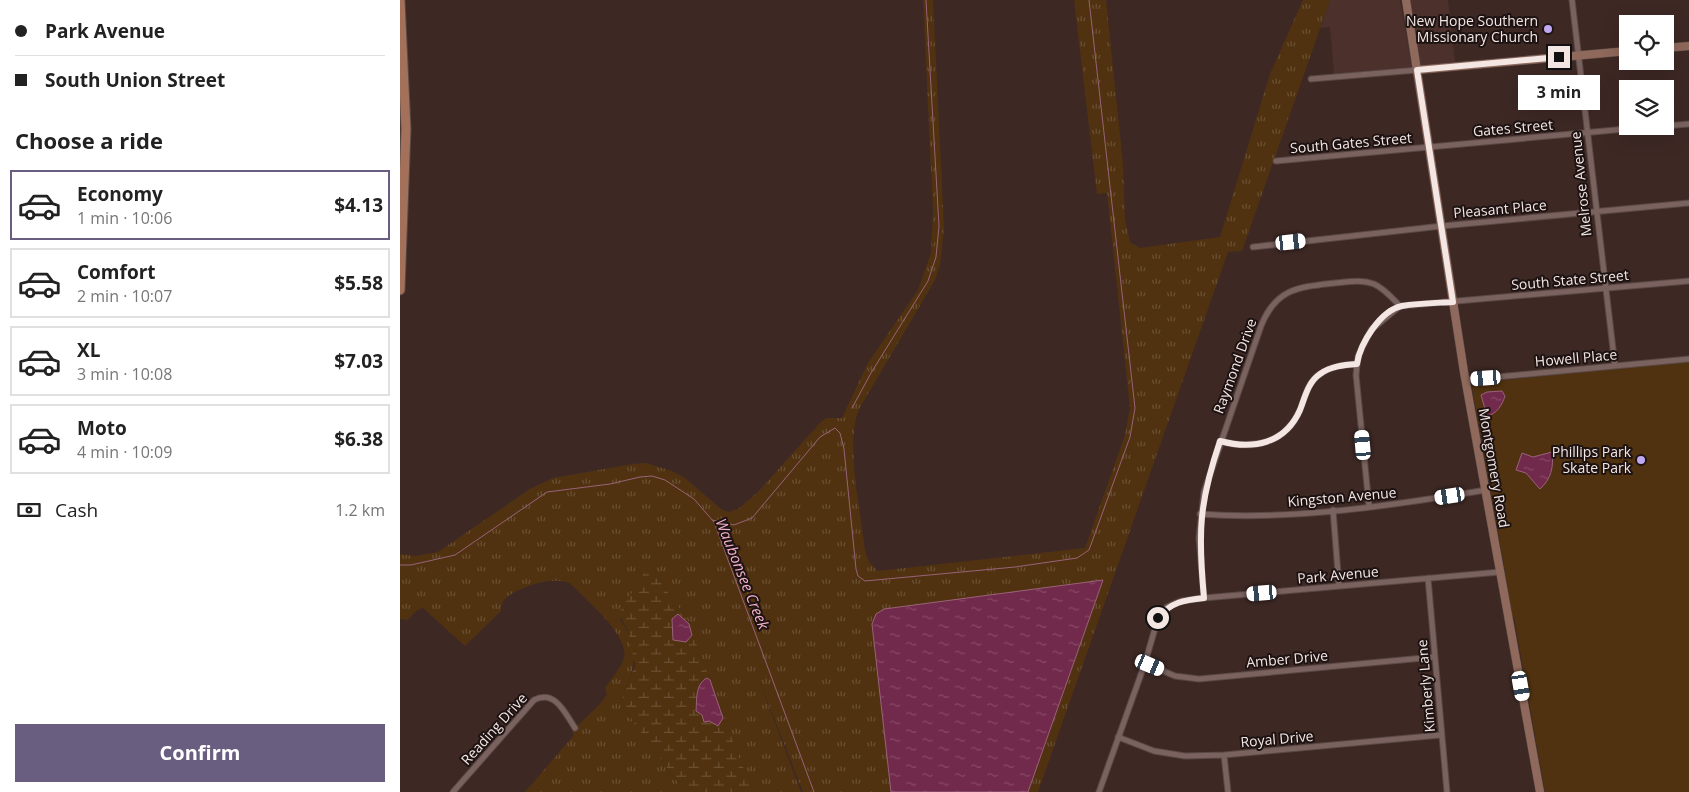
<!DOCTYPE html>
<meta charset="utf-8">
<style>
:root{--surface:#fff;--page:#f6f6f6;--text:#222;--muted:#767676;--line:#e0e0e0;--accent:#6a5e80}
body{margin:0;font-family:"Open Sans",sans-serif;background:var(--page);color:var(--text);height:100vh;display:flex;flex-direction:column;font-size:19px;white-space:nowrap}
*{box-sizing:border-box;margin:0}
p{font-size:16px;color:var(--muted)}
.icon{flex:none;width:28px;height:28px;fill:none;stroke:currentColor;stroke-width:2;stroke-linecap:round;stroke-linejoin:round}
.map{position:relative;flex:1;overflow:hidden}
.panel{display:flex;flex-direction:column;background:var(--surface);width:400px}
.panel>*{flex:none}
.banner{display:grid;align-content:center;height:110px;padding:0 15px;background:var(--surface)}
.buttons{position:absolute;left:1219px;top:15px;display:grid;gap:10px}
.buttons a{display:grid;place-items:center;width:55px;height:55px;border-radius:0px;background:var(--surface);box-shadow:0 5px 20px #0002;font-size:25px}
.end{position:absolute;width:22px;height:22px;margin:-11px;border:6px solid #f4e6e3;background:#111;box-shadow:0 0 0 2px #111}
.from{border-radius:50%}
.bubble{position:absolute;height:35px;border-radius:0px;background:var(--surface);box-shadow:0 5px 20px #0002;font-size:16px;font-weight:700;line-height:35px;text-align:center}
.car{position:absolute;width:15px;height:30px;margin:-15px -8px;border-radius:6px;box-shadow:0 0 4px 1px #0007;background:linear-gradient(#fff 24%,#345 0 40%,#fff 0 76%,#345 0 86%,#fff 0)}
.banner b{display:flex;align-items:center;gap:18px;height:48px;font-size:19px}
.banner b+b{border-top:1px solid var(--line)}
.banner i{width:12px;height:12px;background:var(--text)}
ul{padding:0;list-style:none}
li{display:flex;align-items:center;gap:15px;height:70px;margin:0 10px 8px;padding:0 5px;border:2px solid var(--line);border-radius:0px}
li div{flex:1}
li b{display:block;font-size:19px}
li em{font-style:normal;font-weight:700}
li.active{border-color:var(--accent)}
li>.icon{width:45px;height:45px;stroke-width:1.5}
h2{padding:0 15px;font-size:22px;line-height:60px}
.pay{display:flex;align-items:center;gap:12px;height:55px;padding:0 15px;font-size:19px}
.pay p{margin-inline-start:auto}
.cta{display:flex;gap:10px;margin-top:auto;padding:10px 15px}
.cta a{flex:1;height:58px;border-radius:0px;background:var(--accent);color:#fff;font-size:20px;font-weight:700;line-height:58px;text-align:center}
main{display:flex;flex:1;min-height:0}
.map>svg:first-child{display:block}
.built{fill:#4b302c}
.grass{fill:url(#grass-tufts)}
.wetland{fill:url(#wetland-marsh)}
.park{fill:#503210}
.water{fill:url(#water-ripples);stroke:#996279}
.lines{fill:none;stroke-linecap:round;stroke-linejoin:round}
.stream{stroke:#996279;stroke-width:1}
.street-casing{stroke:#594845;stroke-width:7}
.secondary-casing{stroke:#594845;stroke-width:9}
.primary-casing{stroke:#594845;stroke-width:11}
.street{stroke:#7a625e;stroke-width:5}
.secondary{stroke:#8f695b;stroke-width:8}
.primary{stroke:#a37059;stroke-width:9}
.route{stroke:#f4e6e3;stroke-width:6}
.poi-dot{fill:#c1a8f3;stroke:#1d1312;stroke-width:2}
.labels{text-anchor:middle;stroke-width:4;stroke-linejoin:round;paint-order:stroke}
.poi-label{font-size:14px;fill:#f4e6e3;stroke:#1d1312;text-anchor:end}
.street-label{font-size:14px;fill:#f4e6e3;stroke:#1d1312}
.water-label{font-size:15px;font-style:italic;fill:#f5b2cd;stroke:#1d1312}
</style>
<main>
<section class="panel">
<div class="banner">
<b><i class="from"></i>Park Avenue</b>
<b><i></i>South Union Street</b>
</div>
<h2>Choose a ride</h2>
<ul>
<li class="active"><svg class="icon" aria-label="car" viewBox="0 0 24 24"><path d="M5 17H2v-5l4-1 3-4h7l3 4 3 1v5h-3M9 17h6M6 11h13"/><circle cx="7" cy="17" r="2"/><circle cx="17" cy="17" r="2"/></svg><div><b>Economy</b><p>1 min · 10:06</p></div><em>$4.13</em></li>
<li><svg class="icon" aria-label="car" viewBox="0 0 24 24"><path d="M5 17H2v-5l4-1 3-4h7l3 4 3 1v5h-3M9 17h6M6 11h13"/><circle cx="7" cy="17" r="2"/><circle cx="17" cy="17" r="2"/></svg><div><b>Comfort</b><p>2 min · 10:07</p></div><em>$5.58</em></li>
<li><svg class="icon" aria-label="car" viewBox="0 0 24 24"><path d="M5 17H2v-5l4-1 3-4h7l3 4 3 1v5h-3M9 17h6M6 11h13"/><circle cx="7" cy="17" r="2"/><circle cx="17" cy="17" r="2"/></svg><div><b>XL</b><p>3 min · 10:08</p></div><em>$7.03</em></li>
<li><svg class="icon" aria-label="car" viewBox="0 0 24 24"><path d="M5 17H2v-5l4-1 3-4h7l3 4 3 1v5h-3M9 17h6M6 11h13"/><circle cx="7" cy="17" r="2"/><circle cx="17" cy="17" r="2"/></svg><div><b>Moto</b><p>4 min · 10:09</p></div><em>$6.38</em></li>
</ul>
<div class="pay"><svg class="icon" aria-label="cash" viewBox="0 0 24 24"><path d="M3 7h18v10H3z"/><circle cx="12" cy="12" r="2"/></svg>Cash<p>1.2 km</p></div>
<div class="cta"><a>Confirm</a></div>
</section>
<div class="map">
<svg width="1289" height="792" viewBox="0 0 1289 792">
<defs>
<pattern id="grass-tufts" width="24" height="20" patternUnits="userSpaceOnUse" patternTransform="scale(1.25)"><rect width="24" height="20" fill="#503210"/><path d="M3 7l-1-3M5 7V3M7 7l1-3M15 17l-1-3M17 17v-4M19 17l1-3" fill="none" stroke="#6a5033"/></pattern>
<pattern id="wetland-marsh" width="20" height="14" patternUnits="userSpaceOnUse" patternTransform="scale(1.25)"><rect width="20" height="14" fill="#503210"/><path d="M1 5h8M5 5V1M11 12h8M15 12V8" fill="none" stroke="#6a5033"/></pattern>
<pattern id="water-ripples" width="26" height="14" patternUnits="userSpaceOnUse" patternTransform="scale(1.25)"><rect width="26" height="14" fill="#722a4c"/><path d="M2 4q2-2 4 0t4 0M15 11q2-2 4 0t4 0" fill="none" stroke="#874966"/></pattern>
</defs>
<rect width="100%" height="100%" fill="#3d2824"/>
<path class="built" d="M930 0H1000L1012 67 934 74 930 27 920 28Z
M1008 0H1048L1055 62 1020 66Z"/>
<path class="grass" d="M523 0H533L544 228 540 265 535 280 459 409C445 444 461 512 465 551L469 562 478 571 685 548 725 435 730 408 707 193 697 194 674 0H706L723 164 725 220 730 242 740 248 820 237 870 74 903 0H930L842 251 828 252 638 792H403L354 667 401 792H356L341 763 287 619 253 571 220 619C242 654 234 668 220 704L285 792H125L174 735 172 731 200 704 207 694 205 688C211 679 221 668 224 658 230 636 185 599 171 584 155 575 121 586 107 597 102 601 101 605 101 611L65 646 23 608 17 610 8 620 0 619V554L15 556 38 552 130 489 153 478 233 464 246 463 272 471 285 478 321 509 328 512 338 509 358 492 419 424 426 418H442L468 363 518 290 531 253 533 211Z"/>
<path class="wetland" d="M246 570 253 571 287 619 341 763 356 792H285L220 704 235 665 228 632 219 613Z"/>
<path class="park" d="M1289 361V792H1145L1114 617 1110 618 1100 572 1105 571 1072 388 1076 383Z"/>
<path class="water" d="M1102 391 1105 396C1102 405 1097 414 1087 416L1081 395 1087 392Z
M1152 452C1154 467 1151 479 1140 489L1126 473 1116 470 1122 453 1133 457Z
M703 580 628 792H491L472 624 476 614 484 609Z
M278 614 289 624 292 635 286 642 273 640 272 619Z
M307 678 310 680 323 718 318 726 309 721 304 722 302 715 296 711C297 700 295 684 307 678Z"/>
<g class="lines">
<path class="stream" d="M452 408 471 373 528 281 536 257 539 226 526 0
M312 520 334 525 352 518 420 437 435 428 440 433 444 449 456 569 458 576 465 581 615 567 677 558 689 550 730 437 735 408 689 0
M0 565H11L55 555 147 492 210 484 240 477 252 476 265 480 294 499 314 522 414 792"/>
<defs>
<path id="street" d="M1172 0 1215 366
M911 79 1017 70
M1265 126 1289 124
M876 161 1259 126
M853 247 1042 226 1289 203
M1065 380 1289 359
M820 441C853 450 885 444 900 410 905 397 908 382 920 374 931 366 944 365 957 364
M969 506 956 375 958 356 971 330 1000 306 1289 281
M933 510 939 586
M800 514C891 521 995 505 1086 490
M1028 578 1047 792
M804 598 799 538 804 492 861 326C876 288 899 287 935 283 948 282 961 279 974 284 985 289 992 298 1000 306
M745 663 775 676 799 679 1034 657
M718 737 754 751 785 756 824 755 1041 735
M824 755 828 792
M53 792 134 700C155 689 165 713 175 728
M699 792 745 663 758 618 767 607 781 601 804 598 1100 572"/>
<path id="secondary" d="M1006 0 1064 372 1140 792
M1265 48 1289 46
M1017 70 1228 51"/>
<path id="primary" d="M0 290 6 129 0 0"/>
</defs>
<use href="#street" class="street-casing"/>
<use href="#secondary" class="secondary-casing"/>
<use href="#primary" class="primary-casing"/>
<use href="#street" class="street"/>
<use href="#secondary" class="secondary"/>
<use href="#primary" class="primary"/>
</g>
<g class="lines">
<path class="route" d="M758 618C771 602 784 600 804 598 798 533 799 503 820 441 853 450 885 444 900 410 905 397 908 382 920 374 931 366 944 365 957 364 960 343 981 310 1002 306 1019 303 1036 303 1053 302L1017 70 1159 57"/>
</g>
<g class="poi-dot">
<circle cx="1148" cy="29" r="5"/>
<circle cx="1241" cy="460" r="5"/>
</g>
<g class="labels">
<g class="poi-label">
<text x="1138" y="26">New Hope Southern<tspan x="1138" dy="16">Missionary Church</tspan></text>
<text x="1231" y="457">Phillips Park<tspan x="1231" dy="16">Skate Park</tspan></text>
</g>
<g class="street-label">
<text transform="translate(1113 128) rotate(-5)" y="5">Gates Street</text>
<text transform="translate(951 143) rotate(-5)" y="5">South Gates Street</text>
<text transform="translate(1181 184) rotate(-96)" y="5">Melrose Avenue</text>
<text transform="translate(1100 209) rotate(-5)" y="5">Pleasant Place</text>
<text transform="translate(1170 280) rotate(-5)" y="5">South State Street</text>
<text transform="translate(1176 358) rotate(-5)" y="5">Howell Place</text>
<text transform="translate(835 366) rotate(-70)" y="5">Raymond Drive</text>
<text transform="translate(1094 468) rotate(80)" y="5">Montgomery Road</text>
<text transform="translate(942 497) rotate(-5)" y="5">Kingston Avenue</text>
<text transform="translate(938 575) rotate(-5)" y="5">Park Avenue</text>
<text transform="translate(887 659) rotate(-5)" y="5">Amber Drive</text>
<text transform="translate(1026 686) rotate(-95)" y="5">Kimberly Lane</text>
<text transform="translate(94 729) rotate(-48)" y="5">Reading Drive</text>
<text transform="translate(877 739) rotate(-5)" y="5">Royal Drive</text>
</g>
<g class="water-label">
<text transform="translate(342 574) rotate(68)" y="5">Waubonsee Creek</text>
</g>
</g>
</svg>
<div class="buttons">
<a><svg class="icon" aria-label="locate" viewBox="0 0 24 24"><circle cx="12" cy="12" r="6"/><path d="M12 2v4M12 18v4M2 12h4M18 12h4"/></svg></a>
<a><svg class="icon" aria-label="layers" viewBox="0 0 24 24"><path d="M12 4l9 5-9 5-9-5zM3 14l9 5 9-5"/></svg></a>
</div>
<i class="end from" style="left:758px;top:618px"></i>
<i class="end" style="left:1159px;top:57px"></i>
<div class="bubble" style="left:1118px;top:75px;width:82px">3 min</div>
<i class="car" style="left:891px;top:242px;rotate:84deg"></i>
<i class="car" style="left:1086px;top:378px;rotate:266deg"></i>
<i class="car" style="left:963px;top:445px;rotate:355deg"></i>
<i class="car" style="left:1050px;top:496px;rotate:261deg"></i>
<i class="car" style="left:862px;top:593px;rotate:265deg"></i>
<i class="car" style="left:750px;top:665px;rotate:113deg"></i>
<i class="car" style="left:1121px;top:686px;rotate:170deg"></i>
</div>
</main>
